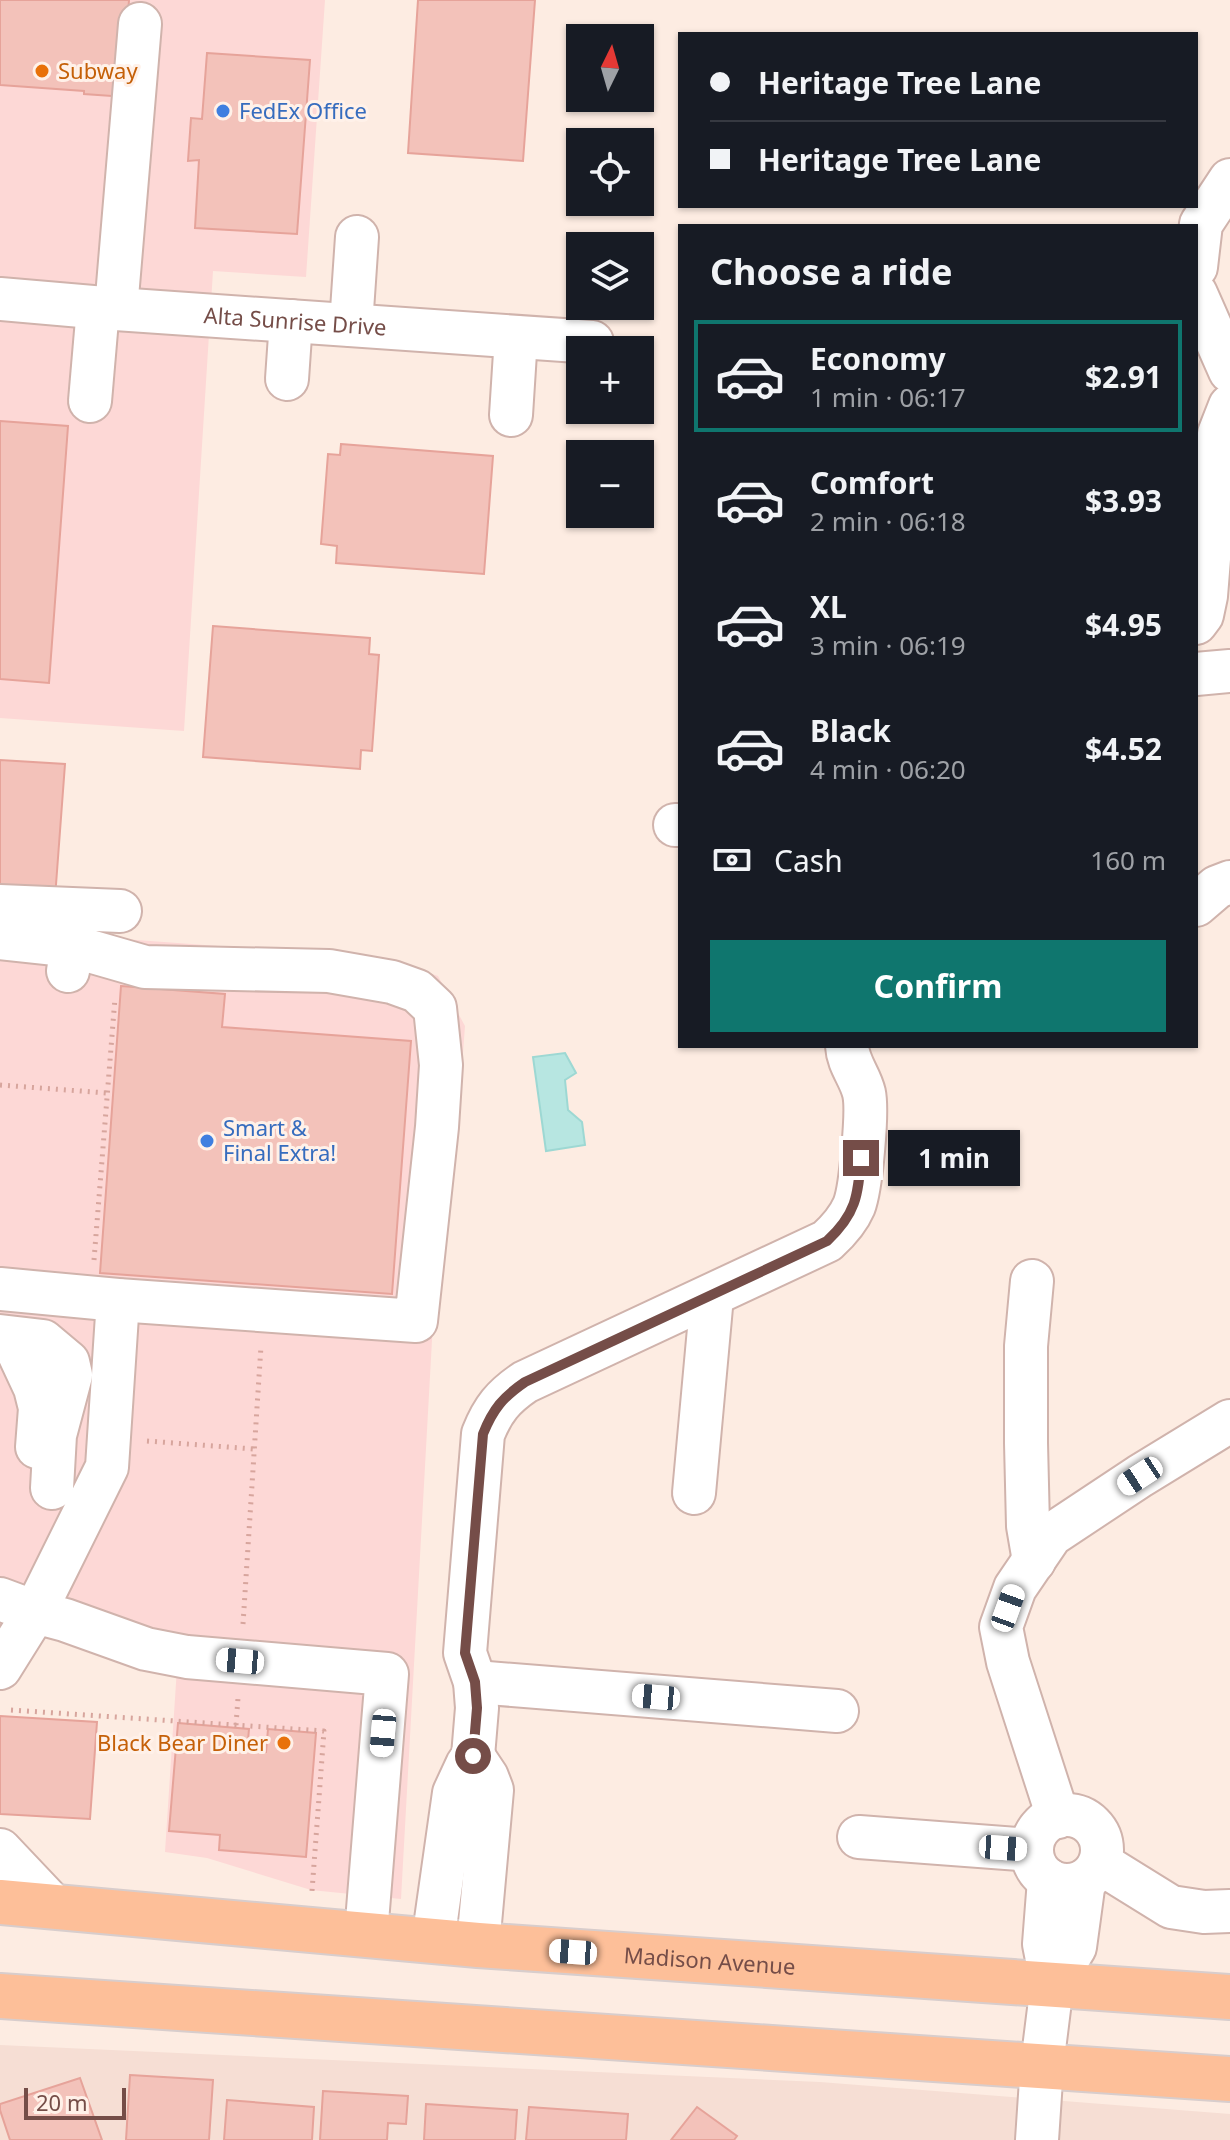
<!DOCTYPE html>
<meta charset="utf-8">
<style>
:root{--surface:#171b24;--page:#20242c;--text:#f1f3f6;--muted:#9ea1a6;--line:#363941;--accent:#0f766e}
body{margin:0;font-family:"Noto Sans",sans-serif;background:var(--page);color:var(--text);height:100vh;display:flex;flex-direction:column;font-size:30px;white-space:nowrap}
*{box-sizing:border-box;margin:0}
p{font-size:26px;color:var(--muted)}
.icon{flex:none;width:44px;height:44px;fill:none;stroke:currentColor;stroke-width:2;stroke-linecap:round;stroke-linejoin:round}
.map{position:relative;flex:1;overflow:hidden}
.side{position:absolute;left:678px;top:224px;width:520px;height:824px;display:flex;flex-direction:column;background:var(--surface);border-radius:0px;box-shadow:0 2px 6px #0004}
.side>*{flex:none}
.hud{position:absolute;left:678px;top:32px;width:520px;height:176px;border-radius:0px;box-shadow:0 2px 6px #0004;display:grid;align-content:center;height:176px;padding:0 32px;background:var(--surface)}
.needle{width:52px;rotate:5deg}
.controls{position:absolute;left:566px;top:24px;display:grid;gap:16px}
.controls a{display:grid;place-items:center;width:88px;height:88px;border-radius:0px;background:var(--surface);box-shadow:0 2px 6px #0004;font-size:40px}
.scale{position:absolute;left:24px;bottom:20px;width:102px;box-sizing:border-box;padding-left:8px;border:4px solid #754d48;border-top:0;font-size:22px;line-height:28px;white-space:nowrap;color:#754d48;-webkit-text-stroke:6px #fff1e9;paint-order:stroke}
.end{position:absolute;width:36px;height:36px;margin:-18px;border:10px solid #754d48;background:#fff;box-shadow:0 0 0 4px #fff}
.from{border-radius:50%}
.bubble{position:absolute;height:56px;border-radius:0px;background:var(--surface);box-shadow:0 2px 6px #0004;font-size:26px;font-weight:700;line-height:56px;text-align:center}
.car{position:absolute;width:24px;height:48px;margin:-24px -12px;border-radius:10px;box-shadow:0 0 6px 2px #0007;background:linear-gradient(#fff 24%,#345 0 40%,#fff 0 76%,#345 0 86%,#fff 0)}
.hud b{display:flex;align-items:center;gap:28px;height:76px;font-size:30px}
.hud b+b{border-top:2px solid var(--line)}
.hud i{width:20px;height:20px;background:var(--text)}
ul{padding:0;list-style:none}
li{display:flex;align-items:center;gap:24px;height:112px;margin:0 16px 12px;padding:0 16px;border:4px solid transparent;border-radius:0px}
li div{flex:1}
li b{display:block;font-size:30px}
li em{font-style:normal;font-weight:700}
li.active{border-color:var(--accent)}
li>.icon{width:72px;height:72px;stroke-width:1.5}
h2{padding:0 32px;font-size:36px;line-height:96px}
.pay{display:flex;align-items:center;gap:20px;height:88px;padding:0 32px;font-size:30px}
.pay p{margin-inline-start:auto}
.action{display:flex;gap:16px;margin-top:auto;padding:16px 32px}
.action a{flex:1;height:92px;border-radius:0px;background:var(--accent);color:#fff;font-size:32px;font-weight:700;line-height:92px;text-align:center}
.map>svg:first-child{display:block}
.residential{fill:#f6ded4}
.commercial{fill:#fdd8d6}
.water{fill:#b7e6e1;stroke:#9dd8d3;stroke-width:2}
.building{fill:#f3c2ba;stroke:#e6a39a;stroke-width:2}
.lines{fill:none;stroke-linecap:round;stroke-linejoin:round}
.minor-casing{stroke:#d0b3ac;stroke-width:46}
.major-casing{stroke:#d8cdcc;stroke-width:48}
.path{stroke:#d7a59d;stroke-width:5;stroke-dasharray:2 6;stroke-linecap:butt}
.minor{stroke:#fff;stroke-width:42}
.major{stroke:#fdbf99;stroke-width:44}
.route{stroke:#754d48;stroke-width:10}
.food-dot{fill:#e8710a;stroke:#fff1e9;stroke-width:3}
.shop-dot{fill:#3f7fe0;stroke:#fff1e9;stroke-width:3}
.labels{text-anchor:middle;stroke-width:6;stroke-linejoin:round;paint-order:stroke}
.food-label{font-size:22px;fill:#c56008;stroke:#fff1e9;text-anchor:start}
.shop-label{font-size:22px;fill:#366cbe;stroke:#fff1e9;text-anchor:start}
.street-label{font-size:22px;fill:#754d48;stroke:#fff1e9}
</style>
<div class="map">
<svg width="1230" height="2140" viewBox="0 0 1230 2140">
<rect width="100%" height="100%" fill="#fdece2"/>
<path class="residential" d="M0 2045 820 2082 1230 2114V2140H0Z"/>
<path class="commercial" d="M0 0H325L306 277 213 271 184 731 0 718Z
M0 930 384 958 438 976 465 1026 456 1146 440 1196 401 1899 311 1890 207 1858 165 1852 179 1637 0 1626Z"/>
<path class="water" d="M565 1053 576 1073 565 1080 568 1110 582 1122 585 1145 546 1151 533 1057Z"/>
<path class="building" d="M0 0H129L125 56 126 97 84 94V91L0 85Z
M418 0H535L523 161 408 153Z
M207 53 310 60 297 234 195 228 199 160 188 161 191 118 202 119Z
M0 421 68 426 49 683 0 679Z
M341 444 493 456 484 574 336 563 337 546 321 544 328 454 340 455Z
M213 626 370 638 369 654 379 655 372 751 361 750 360 769 203 757Z
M0 760 65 764 55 898 0 894Z
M121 986 225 994 222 1027 411 1041 392 1294 100 1273Z
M0 1716 97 1722 90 1819 0 1814Z
M178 1723 249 1729 247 1751 266 1752 268 1729 316 1733 306 1857 219 1850 220 1835 169 1831Z
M130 2075 213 2080 209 2140H126Z
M80 2078 102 2140H10L0 2110V2104Z
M323 2091 408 2096 406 2124 388 2123 387 2140H320Z
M227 2100 314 2107 312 2140H224Z
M426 2104 517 2110 515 2140H424Z
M529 2107 628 2114 626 2140H526Z
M697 2107 737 2136 734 2140H671Z"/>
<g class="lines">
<defs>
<g id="minor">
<path d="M1196 267 1201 224 1230 180"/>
<path d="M1196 294 1230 371"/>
<path id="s1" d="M0 299 116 309 592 342"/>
<path d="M116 309 140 24"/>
<path d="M351 325 357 237"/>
<path d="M287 379 291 321"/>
<path d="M90 401 98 308"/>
<path d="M511 415 516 337"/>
<path d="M1196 623 1202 615 1206 596 1219 434 1230 406"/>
<path d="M1196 674 1230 671"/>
<path d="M675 825H680"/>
<path d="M1196 905 1217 887 1230 882"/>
<path d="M0 906 120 911"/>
<path d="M0 938 72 946 68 971"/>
<path d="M1032 1281 1026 1346V1443L1028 1526 1034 1561"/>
<path d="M0 1289 118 1300 416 1321 437 1127 441 1065 435 1008 417 991 392 982 329 971 145 967 72 946"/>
<path d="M118 1300 107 1467 35 1612 65 1620 146 1649 187 1657 387 1674 366 1934"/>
<path d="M0 1336 43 1341 68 1362 71 1375 55 1435 52 1488"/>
<path d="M12 1339 35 1388 40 1408 37 1447"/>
<path d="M694 1493 712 1296"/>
<path d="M0 1599 35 1612 0 1668"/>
<path d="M475 1682 837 1711"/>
<path d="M473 1756 487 1777 492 1790 478 1945"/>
<circle cx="1067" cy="1850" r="35"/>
<path d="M1058 1817 1008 1662 1001 1627 1015 1588 1051 1535 1140 1476 1230 1421"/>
<path d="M859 1837 1032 1850"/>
<path d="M0 1850 53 1906"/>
<path d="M1100 1863 1171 1907 1204 1912 1230 1911"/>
<path d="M433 1941 454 1793 467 1765 473 1756 477 1708 475 1682 465 1653 483 1434C493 1409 503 1397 525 1382L827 1241C838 1231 848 1220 854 1206 861 1188 868 1111 864 1093 860 1076 848 1064 847 1046"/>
<path d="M1052 1985 1075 1947 1084 1881"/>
<path d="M1037 2140 1042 2065 1052 1985 1044 1944 1049 1880"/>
</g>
<g id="major">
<path id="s2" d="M0 1902 478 1945 1230 1997"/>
<path d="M0 1996 1230 2079"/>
</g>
</defs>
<use href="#minor" class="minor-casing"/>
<use href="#major" class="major-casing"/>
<path class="path" d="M0 1085 107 1093
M94 1260 115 998
M147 1441 254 1449
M243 1624 261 1346
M11 1710 324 1731 312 1891
M236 1725 238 1698"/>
<use href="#minor" class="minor"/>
<use href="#major" class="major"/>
</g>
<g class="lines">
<path class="route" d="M473 1756 477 1708 475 1682 465 1653 483 1434C493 1409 503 1397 525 1382L827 1241C856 1214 858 1196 861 1158"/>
</g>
<g class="food-dot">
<circle cx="42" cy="71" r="8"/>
<circle cx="284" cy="1743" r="8"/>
</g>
<g class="shop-dot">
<circle cx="223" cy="111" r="8"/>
<circle cx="207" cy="1141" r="8"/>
</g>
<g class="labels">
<g class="food-label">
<text x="58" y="79">Subway</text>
<text x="268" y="1751" text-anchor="end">Black Bear Diner</text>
</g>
<g class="shop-label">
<text x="239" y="119">FedEx Office</text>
<text x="223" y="1136">Smart &amp;<tspan x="223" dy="25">Final Extra!</tspan></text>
</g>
<g class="street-label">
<text dy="8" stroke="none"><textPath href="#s1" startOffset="296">Alta Sunrise Drive</textPath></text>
<text dy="8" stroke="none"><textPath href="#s2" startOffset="712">Madison Avenue</textPath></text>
</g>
</g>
</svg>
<div class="controls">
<a><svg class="needle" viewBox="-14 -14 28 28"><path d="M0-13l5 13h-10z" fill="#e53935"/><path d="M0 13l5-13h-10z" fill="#9ea1a6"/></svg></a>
<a><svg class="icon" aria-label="locate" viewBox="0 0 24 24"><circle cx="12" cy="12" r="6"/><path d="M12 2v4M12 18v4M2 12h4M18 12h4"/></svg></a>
<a><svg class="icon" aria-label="layers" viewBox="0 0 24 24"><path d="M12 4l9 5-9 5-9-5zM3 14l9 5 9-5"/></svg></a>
<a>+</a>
<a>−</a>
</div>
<div class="scale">20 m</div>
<i class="end from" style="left:473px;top:1756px"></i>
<i class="end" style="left:861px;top:1158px"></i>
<div class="bubble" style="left:888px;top:1130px;width:132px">1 min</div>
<i class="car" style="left:1140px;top:1476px;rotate:237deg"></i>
<i class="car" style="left:1008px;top:1608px;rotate:20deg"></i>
<i class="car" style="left:240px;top:1661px;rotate:275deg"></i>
<i class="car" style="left:656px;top:1697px;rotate:275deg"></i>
<i class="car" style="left:383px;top:1733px;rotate:185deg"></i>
<i class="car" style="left:1003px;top:1848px;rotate:94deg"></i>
<i class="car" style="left:573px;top:1952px;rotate:274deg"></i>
<div class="hud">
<b><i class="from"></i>Heritage Tree Lane</b>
<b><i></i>Heritage Tree Lane</b>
</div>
<section class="side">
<h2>Choose a ride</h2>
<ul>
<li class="active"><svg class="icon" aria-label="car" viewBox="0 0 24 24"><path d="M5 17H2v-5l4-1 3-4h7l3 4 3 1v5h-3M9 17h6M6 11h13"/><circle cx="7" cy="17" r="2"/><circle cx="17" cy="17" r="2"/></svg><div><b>Economy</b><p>1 min · 06:17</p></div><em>$2.91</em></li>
<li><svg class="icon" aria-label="car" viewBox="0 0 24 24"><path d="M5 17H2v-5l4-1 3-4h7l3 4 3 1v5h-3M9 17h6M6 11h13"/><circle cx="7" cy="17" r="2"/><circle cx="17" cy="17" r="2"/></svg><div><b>Comfort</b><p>2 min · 06:18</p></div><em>$3.93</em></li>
<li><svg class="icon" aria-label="car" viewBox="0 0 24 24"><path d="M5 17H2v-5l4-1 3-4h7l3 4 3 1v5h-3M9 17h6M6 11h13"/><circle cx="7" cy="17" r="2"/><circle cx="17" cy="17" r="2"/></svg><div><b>XL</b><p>3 min · 06:19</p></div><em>$4.95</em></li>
<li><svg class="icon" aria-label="car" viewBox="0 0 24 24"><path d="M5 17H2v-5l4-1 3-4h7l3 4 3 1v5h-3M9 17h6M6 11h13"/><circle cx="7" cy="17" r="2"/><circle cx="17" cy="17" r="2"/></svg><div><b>Black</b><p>4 min · 06:20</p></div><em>$4.52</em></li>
</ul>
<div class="pay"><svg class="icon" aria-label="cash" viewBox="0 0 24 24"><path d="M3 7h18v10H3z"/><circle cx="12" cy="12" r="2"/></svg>Cash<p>160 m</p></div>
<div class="action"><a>Confirm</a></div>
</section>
</div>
